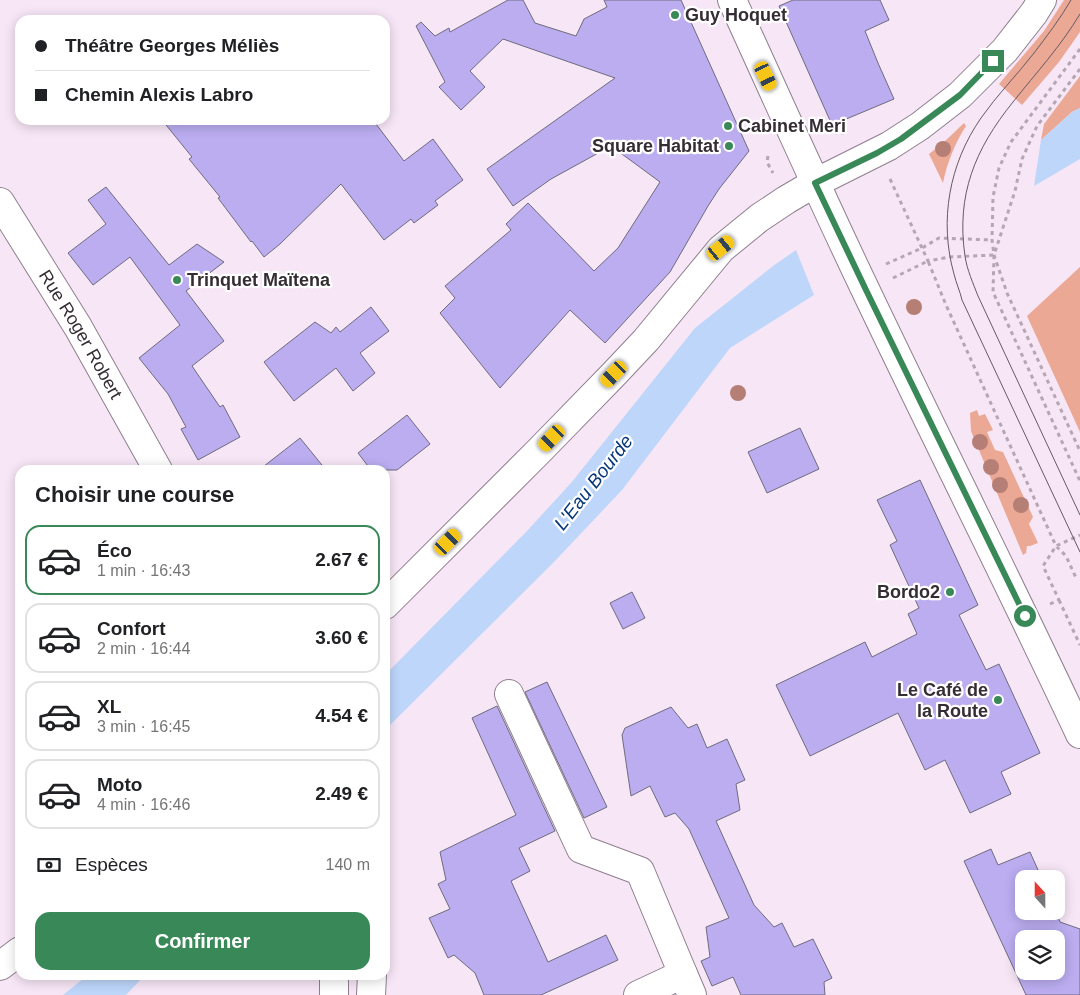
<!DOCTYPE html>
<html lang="fr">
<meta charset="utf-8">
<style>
:root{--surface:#fff;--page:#f6f6f6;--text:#202124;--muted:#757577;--line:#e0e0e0;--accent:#398858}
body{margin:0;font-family:Arial,sans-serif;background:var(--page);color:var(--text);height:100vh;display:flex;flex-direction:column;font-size:19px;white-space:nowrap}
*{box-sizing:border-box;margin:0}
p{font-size:16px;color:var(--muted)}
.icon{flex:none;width:28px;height:28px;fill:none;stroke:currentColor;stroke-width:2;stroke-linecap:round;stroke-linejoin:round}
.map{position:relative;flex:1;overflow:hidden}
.sheet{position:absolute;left:15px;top:465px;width:375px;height:515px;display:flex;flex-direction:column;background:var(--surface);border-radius:15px;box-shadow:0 2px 12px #0003}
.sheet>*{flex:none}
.hud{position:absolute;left:15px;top:15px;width:375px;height:110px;border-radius:15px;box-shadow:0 2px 12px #0003;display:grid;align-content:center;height:110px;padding:0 20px;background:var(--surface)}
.needle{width:32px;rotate:339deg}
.controls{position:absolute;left:1015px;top:870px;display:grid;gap:10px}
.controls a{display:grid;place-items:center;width:50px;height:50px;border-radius:10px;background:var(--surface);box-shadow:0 2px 12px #0003;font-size:25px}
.end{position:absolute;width:22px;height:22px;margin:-11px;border:6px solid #398858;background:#fff;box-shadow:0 0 0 2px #fff}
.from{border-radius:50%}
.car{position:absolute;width:15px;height:30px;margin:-15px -8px;border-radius:6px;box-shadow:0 0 4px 1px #0007;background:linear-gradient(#f5c518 24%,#345 0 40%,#f5c518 0 76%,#345 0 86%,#f5c518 0)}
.hud b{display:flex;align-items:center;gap:18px;height:48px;font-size:19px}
.hud b+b{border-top:1px solid var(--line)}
.hud i{width:12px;height:12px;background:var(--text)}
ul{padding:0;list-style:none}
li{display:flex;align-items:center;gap:15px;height:70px;margin:0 10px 8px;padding:0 10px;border:2px solid var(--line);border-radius:15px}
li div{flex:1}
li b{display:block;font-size:19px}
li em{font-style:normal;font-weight:800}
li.on{border-color:var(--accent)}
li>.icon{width:45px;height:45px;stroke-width:1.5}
h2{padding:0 20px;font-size:22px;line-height:60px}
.pay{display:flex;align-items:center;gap:12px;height:55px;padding:0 20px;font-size:19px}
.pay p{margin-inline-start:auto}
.action{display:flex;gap:10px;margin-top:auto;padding:10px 20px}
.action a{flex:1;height:58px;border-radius:15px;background:var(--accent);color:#fff;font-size:20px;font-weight:800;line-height:58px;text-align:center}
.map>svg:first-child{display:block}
.green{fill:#eba894}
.water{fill:#bdd6fa}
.building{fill:#bbadf0;stroke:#6e6b7d;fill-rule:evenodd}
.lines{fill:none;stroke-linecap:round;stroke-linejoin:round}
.minor-casing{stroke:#8f7f8e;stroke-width:30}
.tertiary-casing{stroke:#8f7f8e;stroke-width:30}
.primary-casing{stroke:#8f7f8e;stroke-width:30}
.path{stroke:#b4a7b3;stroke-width:3;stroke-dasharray:4 4;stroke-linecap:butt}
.minor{stroke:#fff;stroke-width:28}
.tertiary{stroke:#fff;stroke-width:28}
.primary{stroke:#fff;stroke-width:28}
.tram{stroke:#645a63;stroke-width:1}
.tree{fill:#b67f75}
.route{stroke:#398858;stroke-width:6}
.poi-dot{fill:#398858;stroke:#fff;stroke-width:2}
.labels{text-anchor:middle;stroke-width:4.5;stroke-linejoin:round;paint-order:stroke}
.poi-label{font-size:18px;font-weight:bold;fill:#342d33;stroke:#fff;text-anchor:start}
.street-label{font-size:18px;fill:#342d33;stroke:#fff}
.water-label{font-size:19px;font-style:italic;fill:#07387c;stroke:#fff}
</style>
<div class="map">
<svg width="1080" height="995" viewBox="0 0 1080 995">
<rect width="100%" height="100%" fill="#f7e6f6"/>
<path class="green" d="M1064 0H1080V32L1059 62 1022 105 999 84 1044 31Z
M1080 76V108L1072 112 1041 140 1044 124Z
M964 123 966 126C955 143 947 163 943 183L929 154 943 143Z
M1080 267V432L1027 316Z
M977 410 979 416 985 414 993 430 987 432 995 450 1003 452 1033 517 1029 524 1038 543 1030 546H1027L1026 553 1023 555 971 431 970 413Z"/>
<path class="water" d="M1080 108V159L1034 186 1041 140 1072 112Z
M796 250 814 295 730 348 622 490 553 563 385 730V675L527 531 571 483 695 328 773 266Z
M88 975H145L126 995H63Z"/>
<path class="building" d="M508 0H523L535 23 576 36 584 19 607 7 604 0H681L749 151 719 189 708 206 670 272 605 343 570 310 500 388 440 313 455 298 445 286 511 230 506 224 528 203 594 271 618 248 660 182 611 146 551 179 513 206 487 169 615 78 503 39 470 71 485 87 461 110 439 87 445 82 416 26 421 22 435 36 449 28 450 32Z
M793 0H880L889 20 865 31 878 63 894 99 832 125 779 6Z
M162 120H373L404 161 433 139 463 180 435 201 438 205 414 223 411 219 384 240 341 184 280 244 264 257 252 241 251 242 218 198 220 197 189 159 192 157Z
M106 187 169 265 197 244 224 262 186 291 224 341 192 366 220 407 223 405 240 437 198 460 181 429 186 427 168 394 139 358 180 325 130 257 93 285 68 253 106 224 88 200Z
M371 307 389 331 360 353 375 373 353 391 336 368 294 401 264 362 315 322 331 333 336 327 340 332Z
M407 415 430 444 397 470H371L358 453Z
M800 428 819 469 767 493 748 452Z
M300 438 326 470H259Z
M920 480 978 605 959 615 986 670 999 664 1040 753 1001 772 1011 794 970 813 945 760 925 770 898 713 810 756 776 685 865 642 872 657 917 634 908 614 919 608 890 545 897 541 877 500Z
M632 592 645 618 623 629 610 603Z
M547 682 607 807 584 818 525 692Z
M497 706 555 831 519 848 530 871 511 881 548 962 606 935 618 960 541 995H484L475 973 454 955 448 958 429 918 450 909 438 884 446 880 440 852 516 815 472 718Z
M671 707 688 728 697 724 707 748 727 739 745 780 736 784 740 810 716 821 754 905 774 927 782 923 794 947 813 939 832 978 824 982 825 995H741L733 977 712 986 701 961 710 957 706 927 729 918 689 829 675 813 665 817 650 786 631 796 622 735 625 728Z
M991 849 998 865 1030 852 1042 879H1024V911H1056L1060 922 1080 929V995H1026L964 861ZM1024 939H1056V971H1024Z"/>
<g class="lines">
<defs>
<g id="minor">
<path id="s1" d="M0 202 78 327 158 470"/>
<path d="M509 694 581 849 640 871 683 974"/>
<path d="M334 975V995"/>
<path d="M371 995 372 975"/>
<path d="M638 995 683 974 692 995"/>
</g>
<path id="tertiary" d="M385 605 539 451 614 374 646 340 721 249 759 218 786 200 815 183 889 146 920 126 960 95 1005 50 1034 13 1042 0
M0 966 20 951"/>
<path id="primary" d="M732 0C776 96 819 193 865 289 936 438 1010 585 1080 734"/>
</defs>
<use href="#minor" class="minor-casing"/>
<use href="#tertiary" class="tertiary-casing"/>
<use href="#primary" class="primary-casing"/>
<path class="path" d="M1080 49 1011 142 999 168 993 197 992 240 994 255 1007 293 1080 451
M1080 69 1037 126 1022 159 1015 191 994 255 993 292 1080 481
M821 126 825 124 836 133H844
M768 156 767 162 773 173
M890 179 928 261 950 257 994 255
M886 264 922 248 939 238 992 240
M893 278 928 261 946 305 1056 546 1066 556 1077 580
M1059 600 1080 645
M1050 604 1059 600 1043 566 1056 546 1080 535"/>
<use href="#minor" class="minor"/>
<use href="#tertiary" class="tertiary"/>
<use href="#primary" class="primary"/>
<path class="tram" d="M1071 0C1060 19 1047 36 1034 53 1017 75 997 95 981 118 949 164 939 221 954 274 956 283 960 291 962 300L1080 552
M1080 14C1061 46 1036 73 1013 102 975 149 956 195 965 256 967 270 973 283 978 296L1080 515"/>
</g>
<g class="tree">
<circle cx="943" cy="149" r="8"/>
<circle cx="914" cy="307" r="8"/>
<circle cx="738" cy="393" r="8"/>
<circle cx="980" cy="442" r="8"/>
<circle cx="991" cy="467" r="8"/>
<circle cx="1000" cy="485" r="8"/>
<circle cx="1021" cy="505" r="8"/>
</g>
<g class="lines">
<path class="route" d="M993 61 960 95 901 139 877 153 815 183 866 290 1025 616"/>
</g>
<g class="poi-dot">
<circle cx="675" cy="15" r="5"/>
<circle cx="728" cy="126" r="5"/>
<circle cx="729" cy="146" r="5"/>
<circle cx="177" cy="280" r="5"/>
<circle cx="950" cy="592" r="5"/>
<circle cx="998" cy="700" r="5"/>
</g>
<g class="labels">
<g class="poi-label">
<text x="685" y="21">Guy Hoquet</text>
<text x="738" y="132">Cabinet Meri</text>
<text x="719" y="152" text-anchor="end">Square Habitat</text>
<text x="187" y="286">Trinquet Maïtena</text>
<text x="940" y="598" text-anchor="end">Bordo2</text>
<text x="988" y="696" text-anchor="end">Le Café de<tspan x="988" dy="21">la Route</tspan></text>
</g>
<g class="street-label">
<text dy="6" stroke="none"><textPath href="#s1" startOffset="155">Rue Roger Robert</textPath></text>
</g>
<g class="water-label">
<text transform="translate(593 482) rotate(-52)" y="7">L'Eau Bourde</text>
</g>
</g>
</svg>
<div class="controls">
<a><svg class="needle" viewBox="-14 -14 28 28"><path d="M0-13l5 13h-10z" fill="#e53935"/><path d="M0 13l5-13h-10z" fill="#757577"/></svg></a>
<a><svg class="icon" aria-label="layers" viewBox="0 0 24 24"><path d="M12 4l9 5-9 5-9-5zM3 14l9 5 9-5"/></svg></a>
</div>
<i class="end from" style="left:1025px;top:616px"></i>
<i class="end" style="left:993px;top:61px"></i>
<i class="car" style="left:766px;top:76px;rotate:155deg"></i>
<i class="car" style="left:721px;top:248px;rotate:51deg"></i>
<i class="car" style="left:614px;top:374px;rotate:224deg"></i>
<i class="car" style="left:552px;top:438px;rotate:224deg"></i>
<i class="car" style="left:448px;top:542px;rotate:45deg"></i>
<div class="hud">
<b><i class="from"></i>Théâtre Georges Méliès</b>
<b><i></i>Chemin Alexis Labro</b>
</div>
<section class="sheet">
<h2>Choisir une course</h2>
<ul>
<li class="on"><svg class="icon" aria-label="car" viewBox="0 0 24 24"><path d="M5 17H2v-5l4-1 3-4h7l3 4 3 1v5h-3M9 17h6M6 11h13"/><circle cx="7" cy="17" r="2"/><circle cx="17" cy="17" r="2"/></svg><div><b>Éco</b><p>1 min · 16:43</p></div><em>2.67 €</em></li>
<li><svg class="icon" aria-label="car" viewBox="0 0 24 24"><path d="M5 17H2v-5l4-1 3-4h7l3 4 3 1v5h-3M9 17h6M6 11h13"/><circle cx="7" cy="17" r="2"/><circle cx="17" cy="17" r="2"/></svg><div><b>Confort</b><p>2 min · 16:44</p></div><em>3.60 €</em></li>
<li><svg class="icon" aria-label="car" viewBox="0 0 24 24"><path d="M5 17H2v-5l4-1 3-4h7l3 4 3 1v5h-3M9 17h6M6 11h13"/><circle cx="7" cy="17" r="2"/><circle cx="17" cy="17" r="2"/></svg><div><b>XL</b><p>3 min · 16:45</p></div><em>4.54 €</em></li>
<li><svg class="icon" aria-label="car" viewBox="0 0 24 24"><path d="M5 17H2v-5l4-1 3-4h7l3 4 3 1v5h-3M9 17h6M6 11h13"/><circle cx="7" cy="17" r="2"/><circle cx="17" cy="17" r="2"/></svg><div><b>Moto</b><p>4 min · 16:46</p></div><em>2.49 €</em></li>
</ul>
<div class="pay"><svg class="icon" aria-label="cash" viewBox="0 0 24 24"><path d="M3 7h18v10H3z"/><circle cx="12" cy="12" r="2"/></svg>Espèces<p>140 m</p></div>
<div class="action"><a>Confirmer</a></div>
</section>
</div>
